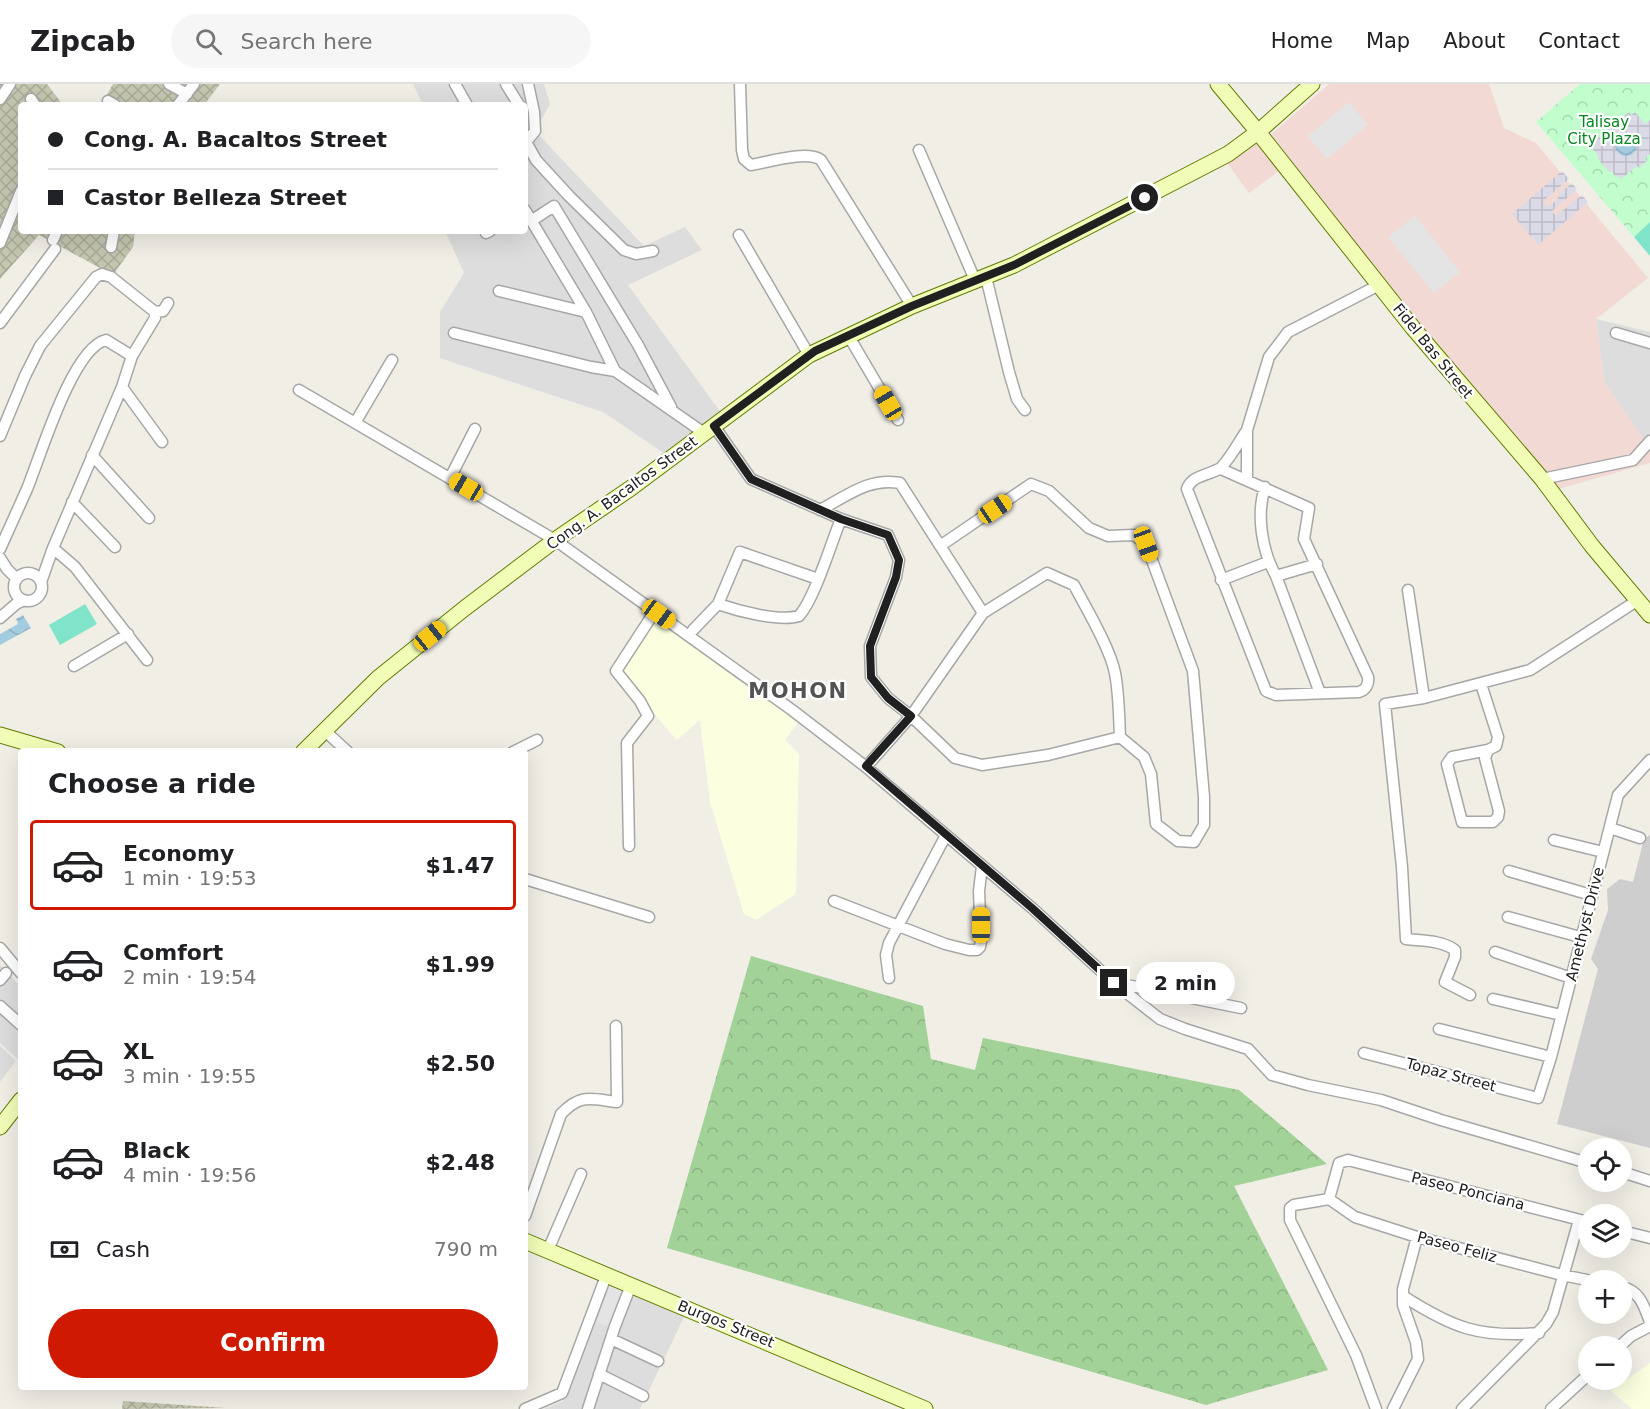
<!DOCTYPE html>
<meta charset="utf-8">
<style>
:root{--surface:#fff;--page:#f6f6f6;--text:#202124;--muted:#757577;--line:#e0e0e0;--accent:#cf1900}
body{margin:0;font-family:"DejaVu Sans",sans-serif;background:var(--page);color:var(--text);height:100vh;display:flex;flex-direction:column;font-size:22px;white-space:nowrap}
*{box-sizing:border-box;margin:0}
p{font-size:20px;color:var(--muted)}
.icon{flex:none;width:33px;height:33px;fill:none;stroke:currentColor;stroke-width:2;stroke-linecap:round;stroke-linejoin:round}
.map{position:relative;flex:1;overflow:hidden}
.sheet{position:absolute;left:18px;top:664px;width:510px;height:642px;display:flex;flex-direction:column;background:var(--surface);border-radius:6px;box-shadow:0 6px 24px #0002}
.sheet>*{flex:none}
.guide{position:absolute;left:18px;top:18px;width:510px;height:132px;border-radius:6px;box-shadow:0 6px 24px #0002;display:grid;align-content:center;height:132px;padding:0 30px;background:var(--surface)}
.fabs{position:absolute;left:1578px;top:1054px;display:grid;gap:12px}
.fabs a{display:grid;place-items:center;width:54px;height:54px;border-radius:50%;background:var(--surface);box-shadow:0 6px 24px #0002;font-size:30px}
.end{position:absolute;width:27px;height:27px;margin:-14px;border:8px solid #202020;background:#fff;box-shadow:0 0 0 3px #fff}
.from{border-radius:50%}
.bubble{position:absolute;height:42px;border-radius:21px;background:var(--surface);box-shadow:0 6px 24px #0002;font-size:20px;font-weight:700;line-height:42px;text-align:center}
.car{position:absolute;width:18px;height:36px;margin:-18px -9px;border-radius:8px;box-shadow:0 0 4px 2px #0007;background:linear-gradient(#f5c518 24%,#345 0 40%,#f5c518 0 76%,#345 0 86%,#f5c518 0)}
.guide b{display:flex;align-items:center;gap:21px;height:57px;font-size:22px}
.guide b+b{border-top:2px solid var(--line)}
.guide i{width:15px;height:15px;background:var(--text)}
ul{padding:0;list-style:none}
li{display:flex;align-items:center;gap:18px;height:90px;margin:0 12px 9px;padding:0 18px;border:3px solid transparent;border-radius:6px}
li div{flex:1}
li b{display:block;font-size:22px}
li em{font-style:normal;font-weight:700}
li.selected{border-color:var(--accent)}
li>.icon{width:54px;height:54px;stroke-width:1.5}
h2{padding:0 30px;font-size:27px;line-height:72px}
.pay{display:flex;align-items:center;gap:15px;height:66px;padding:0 30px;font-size:22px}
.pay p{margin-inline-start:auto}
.action{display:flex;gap:12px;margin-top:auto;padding:12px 30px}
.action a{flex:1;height:69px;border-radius:36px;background:var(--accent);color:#fff;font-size:24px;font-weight:700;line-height:69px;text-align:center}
header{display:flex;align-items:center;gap:36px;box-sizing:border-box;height:84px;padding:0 30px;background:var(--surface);border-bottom:2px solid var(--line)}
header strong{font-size:28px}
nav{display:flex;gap:33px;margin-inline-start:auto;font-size:21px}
.search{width:420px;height:54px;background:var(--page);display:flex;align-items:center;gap:15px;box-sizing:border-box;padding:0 21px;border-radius:33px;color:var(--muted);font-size:22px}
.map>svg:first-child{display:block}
.residential{fill:#dedddd}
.commercial{fill:#f2d9d4}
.education{fill:#fbffe0}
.religious{fill:#cecece}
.construction{fill:url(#construction-cross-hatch)}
.forest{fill:url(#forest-crowns)}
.park{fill:url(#park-crowns)}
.pitch{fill:#7fe4c9}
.parking{fill:#e4e4e4}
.plaza{fill:url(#plaza-grid)}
.water{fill:url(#water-waves)}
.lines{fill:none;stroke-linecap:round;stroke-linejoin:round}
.street-casing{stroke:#a7a7a7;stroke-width:13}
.secondary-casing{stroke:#617d00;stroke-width:17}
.street{stroke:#fff;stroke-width:10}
.secondary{stroke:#f1fdb7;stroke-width:15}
.route{stroke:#202020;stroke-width:8}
.labels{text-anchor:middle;stroke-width:4.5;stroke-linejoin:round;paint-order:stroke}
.park-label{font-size:15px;fill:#05861f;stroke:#fff}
.street-label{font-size:15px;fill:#202020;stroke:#fff}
.district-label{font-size:21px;font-weight:bold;letter-spacing:1.5px;fill:#535353;stroke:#fff}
</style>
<header>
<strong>Zipcab</strong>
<div class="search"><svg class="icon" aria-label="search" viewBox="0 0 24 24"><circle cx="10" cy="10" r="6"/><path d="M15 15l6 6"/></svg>Search here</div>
<nav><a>Home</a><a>Map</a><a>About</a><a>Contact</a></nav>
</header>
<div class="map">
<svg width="1650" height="1325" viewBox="0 0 1650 1325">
<defs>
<pattern id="construction-cross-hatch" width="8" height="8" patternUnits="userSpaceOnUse" patternTransform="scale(1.5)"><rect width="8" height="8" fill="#c4c6b0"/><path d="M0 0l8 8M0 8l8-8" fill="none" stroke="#a8aa97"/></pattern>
<pattern id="forest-crowns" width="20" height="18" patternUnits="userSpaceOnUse" patternTransform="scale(1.5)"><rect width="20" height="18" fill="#a2d298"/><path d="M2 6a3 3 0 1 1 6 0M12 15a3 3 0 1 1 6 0" fill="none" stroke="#8bb483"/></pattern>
<pattern id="park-crowns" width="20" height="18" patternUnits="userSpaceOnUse" patternTransform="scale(1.5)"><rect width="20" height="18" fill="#c1fdcd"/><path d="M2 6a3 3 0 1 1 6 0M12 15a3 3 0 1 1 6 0" fill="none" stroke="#a6d9b0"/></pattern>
<pattern id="plaza-grid" width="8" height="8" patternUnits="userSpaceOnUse" patternTransform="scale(1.5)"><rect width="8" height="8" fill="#dbdae7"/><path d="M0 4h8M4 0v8" fill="none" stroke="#bcbbc6"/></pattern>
<pattern id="water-waves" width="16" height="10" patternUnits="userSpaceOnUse" patternTransform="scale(1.5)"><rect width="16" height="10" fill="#a4cce1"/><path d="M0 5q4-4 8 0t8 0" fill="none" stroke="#8dafc1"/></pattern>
</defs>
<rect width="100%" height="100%" fill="#f1eee6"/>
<path class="residential" d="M413 0H544L550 20 535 47 644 162 685 143 702 166 628 201 722 330 671 374 603 328 440 274V228L464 189 445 147H525V21H423Z
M1596 235 1650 248V365L1604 297Z
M0 881 21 903V978L0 959Z
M0 962 16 977 0 998Z
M605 1196 686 1229 640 1325H544L563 1317Z"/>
<path class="commercial" d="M1329 0H1489L1504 44 1536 59 1648 194 1596 235 1604 297 1650 365V379L1555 406 1269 52Z
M1257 57 1279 87 1249 109 1227 79Z"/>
<path class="education" d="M657 535 733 592 799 637 785 656 799 670 796 810 756 836 744 830 710 718 700 636 677 656 620 591Z
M1650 1279V1325H1632L1611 1307Z"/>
<path class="religious" d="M1650 751V1064L1557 1040 1598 885 1591 875 1608 826 1607 805 1620 795 1633 798 1644 755Z"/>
<path class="construction" d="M0 0H47L63 21H21V147H135L133 163 113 191 39 151 0 195Z
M113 0H220L204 21H101Z
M123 1317 226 1324 122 1325Z"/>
<path class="forest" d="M751 872 923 922 931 975 975 986 983 954 1239 1006 1327 1080 1234 1102 1328 1286 1206 1321 667 1164Z"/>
<path class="park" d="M1580 0H1650V138L1634 153 1536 38Z"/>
<path class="pitch" d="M1650 138V172L1634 153Z
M85 520 97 540 60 561 49 541Z"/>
<path class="parking" d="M1349 18 1368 41 1327 75 1308 52Z
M1415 132 1460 188 1434 209 1388 153Z
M610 1200 626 1207 609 1242 597 1238Z"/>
<path class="plaza" d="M1629 28 1631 31 1635 28 1645 40 1650 36V70L1645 74 1647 77 1639 84 1637 82 1621 95 1618 92 1616 93 1611 87 1609 88 1598 75 1599 73 1592 64 1595 62 1592 59 1607 47 1605 44 1612 39 1614 41Z
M1562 87 1569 95 1543 117 1548 123 1557 116 1560 109 1572 99 1577 105 1552 127 1556 132 1582 111 1588 118 1538 161 1512 130Z"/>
<path class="water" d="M1615 61a11 11 0 1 1 22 0a11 11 0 1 1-22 0Z
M23 531 31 544 0 561V550L18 540 16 535Z"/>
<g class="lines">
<defs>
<path id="street" d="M169 0 187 10
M455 0 467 21
M506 0 519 21
M528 0 534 28 535 47 526 58 536 76 569 112 624 166 636 170 653 167
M740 0 742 66 744 75 751 81C769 78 807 66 821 76L912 222
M0 15 10 0
M31 15 35 21
M108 17 115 21
M178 21 194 0
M919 66 975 196
M525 126 586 228 615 287 704 349
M531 137 554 122 638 261 671 323
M486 149 490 147
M739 151 809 271
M53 156 57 147
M0 159 21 107
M111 163 114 147
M986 193 1009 288 1017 315 1025 326
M499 207 586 228
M155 228 163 227 168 219
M0 239 55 165
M454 249 591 283 615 287
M1616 249 1650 259
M848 251 898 336
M122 303 162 358
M299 306 555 456 792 626 866 683 1032 824 1114 899 1160 935 1185 945 1248 965 1272 991 1308 1001 1381 1016 1441 1036 1588 1079
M355 339 392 276
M714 342 751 395 841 435 888 451 899 476 896 493 870 562 871 593 888 614 911 632 955 674 982 681 1048 671 1120 653
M0 352 25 292 40 262 96 193 102 190 111 193 155 228V234L132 272 122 303 53 464 41 498
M92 371 149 434
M1221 385 1309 424 1304 455 1368 593C1369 600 1366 606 1359 608L1276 611 1266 607 1187 405C1191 392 1208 391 1219 385 1227 380 1240 356 1247 346
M450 394 475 345
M1247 395V346L1269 273 1288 248 1379 201
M1542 395 1633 376 1650 357
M1265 403C1256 431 1262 467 1276 492L1320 609
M72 418 115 463
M820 426C847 412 869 393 900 399L983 529
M53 464 75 483 147 576
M0 465C9 445 18 425 27 405 40 374 72 264 106 256L132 272
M0 474 7 485 17 495
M14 503a14 14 0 1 1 28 0a14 14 0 1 1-28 0Z
M1276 492 1317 480
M1221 496 1268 478
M1408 506 1424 614
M718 520C738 527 779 538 799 532 815 514 831 459 841 435
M0 534 16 520 24 516
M693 546 718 520 740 468 818 495
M74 582 128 550
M1481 600 1498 653 1496 662 1488 666 1485 674 1499 727 1498 733 1493 738H1462L1447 680 1452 673 1488 666
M324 646 348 668
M513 668 537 656
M866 683 911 632 983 529 1047 489 1074 501C1086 524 1110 564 1115 589 1119 610 1119 632 1120 653L1144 673 1151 690 1156 740 1178 757 1194 758 1204 741V713L1193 587 1146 460 1134 451 1108 452 1089 444 1049 407 1031 400 940 462
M1610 744 1640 754
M1554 756 1603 768
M629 762 627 659 648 632 640 617 616 587 655 527
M1509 787 1591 811
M525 795 649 833
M834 817 945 860 969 866H977L980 863 981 857 979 807 982 782
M1508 833 1580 853
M0 864 21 889
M1495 868 1571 894
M889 894 886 871 889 859 946 751
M0 896 6 889
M1117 899 1241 924
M1470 911 1445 898 1455 873V866C1441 856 1422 857 1406 855L1402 783 1385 620 1424 614 1530 586 1638 516
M1493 915 1561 931
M0 922 21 941
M1439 945 1551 973
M1364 969 1538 1014 1551 973 1618 711 1650 676
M1622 1088 1650 1097
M1329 1115 1355 1133 1417 1153 1562 1191 1592 1197
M525 1132 561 1030C581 1009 591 1015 617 1018L616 942
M1622 1147 1650 1154
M548 1166 581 1090
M1622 1203C1640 1207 1644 1222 1650 1238
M1403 1212C1453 1244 1479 1254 1539 1249
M611 1255 658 1277
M1619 1263 1631 1252 1650 1242
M599 1290 643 1312
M525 1325 562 1309 606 1192
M588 1325 615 1242 631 1201
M1376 1325 1356 1271 1290 1136V1124L1294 1121 1329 1115 1339 1079 1348 1076 1588 1138
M1393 1325 1418 1275 1416 1258 1403 1221V1205L1417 1153
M1462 1325 1546 1240 1553 1228 1579 1136
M1551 1325 1588 1291"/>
<path id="secondary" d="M1218 0 1258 48 1413 244 1542 395 1592 462 1650 531
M0 651 58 668
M303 668 378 594 465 524 555 456 631 404 809 271 912 222 1014 181 1228 70 1258 48 1312 0
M0 1043 21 1016
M525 1157 925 1325"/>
</defs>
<use href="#street" class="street-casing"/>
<use href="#secondary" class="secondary-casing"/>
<use href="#street" class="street"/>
<use href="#secondary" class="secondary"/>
</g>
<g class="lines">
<path class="route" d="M1114 899 1032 824 866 682 911 632 888 614 871 593 870 562 896 493 899 476 888 451 841 435 751 395 714 342 815 267 912 222 1014 181 1145 114"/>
</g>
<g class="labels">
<g class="park-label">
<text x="1604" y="43">Talisay<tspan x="1604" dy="17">City Plaza</tspan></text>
</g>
<g class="street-label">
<text transform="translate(1433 267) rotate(51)" y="5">Fidel Bas Street</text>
<text transform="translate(622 409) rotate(-36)" y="5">Cong. A. Bacaltos Street</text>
<text transform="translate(1585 840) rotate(-76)" y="5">Amethyst Drive</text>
<text transform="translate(1451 991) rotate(15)" y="5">Topaz Street</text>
<text transform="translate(1468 1107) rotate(14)" y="5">Paseo Ponciana</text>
<text transform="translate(1457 1163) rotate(15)" y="5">Paseo Feliz</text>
<text transform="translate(726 1240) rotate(22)" y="5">Burgos Street</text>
</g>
<g class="district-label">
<text x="798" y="614">MOHON</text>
</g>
</g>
</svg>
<div class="fabs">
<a><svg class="icon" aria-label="locate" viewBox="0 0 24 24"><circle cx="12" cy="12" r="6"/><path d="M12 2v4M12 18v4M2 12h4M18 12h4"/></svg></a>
<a><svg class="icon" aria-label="layers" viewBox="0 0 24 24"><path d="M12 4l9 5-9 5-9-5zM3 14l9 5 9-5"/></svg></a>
<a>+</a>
<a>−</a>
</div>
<i class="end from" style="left:1145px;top:114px"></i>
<i class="end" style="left:1114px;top:899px"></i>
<div class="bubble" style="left:1136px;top:878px;width:99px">2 min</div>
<i class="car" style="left:888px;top:319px;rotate:330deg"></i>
<i class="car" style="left:466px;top:403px;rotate:300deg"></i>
<i class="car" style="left:995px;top:425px;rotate:56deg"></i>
<i class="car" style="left:1146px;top:460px;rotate:160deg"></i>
<i class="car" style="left:659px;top:530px;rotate:126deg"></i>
<i class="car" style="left:430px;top:552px;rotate:51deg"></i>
<i class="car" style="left:981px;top:841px;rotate:0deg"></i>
<div class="guide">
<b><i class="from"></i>Cong. A. Bacaltos Street</b>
<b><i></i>Castor Belleza Street</b>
</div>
<section class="sheet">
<h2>Choose a ride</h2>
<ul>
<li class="selected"><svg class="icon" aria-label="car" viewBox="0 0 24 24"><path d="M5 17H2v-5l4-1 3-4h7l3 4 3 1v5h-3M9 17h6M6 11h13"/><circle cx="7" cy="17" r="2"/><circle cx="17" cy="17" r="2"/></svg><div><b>Economy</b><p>1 min · 19:53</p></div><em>$1.47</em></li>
<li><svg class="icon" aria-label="car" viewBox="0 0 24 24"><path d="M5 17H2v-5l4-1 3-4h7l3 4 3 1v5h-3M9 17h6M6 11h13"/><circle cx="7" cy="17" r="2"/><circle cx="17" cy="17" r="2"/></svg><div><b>Comfort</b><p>2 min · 19:54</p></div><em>$1.99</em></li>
<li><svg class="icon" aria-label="car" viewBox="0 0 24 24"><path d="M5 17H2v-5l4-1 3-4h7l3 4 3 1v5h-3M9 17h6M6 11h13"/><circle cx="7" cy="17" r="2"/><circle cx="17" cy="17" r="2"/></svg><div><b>XL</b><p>3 min · 19:55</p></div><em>$2.50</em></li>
<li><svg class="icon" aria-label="car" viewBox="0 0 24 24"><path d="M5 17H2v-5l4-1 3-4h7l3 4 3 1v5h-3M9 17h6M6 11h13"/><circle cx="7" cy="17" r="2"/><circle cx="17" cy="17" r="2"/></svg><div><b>Black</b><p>4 min · 19:56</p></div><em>$2.48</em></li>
</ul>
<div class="pay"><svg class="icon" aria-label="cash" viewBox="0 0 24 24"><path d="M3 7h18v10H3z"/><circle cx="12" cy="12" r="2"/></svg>Cash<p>790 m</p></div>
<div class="action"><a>Confirm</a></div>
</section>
</div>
